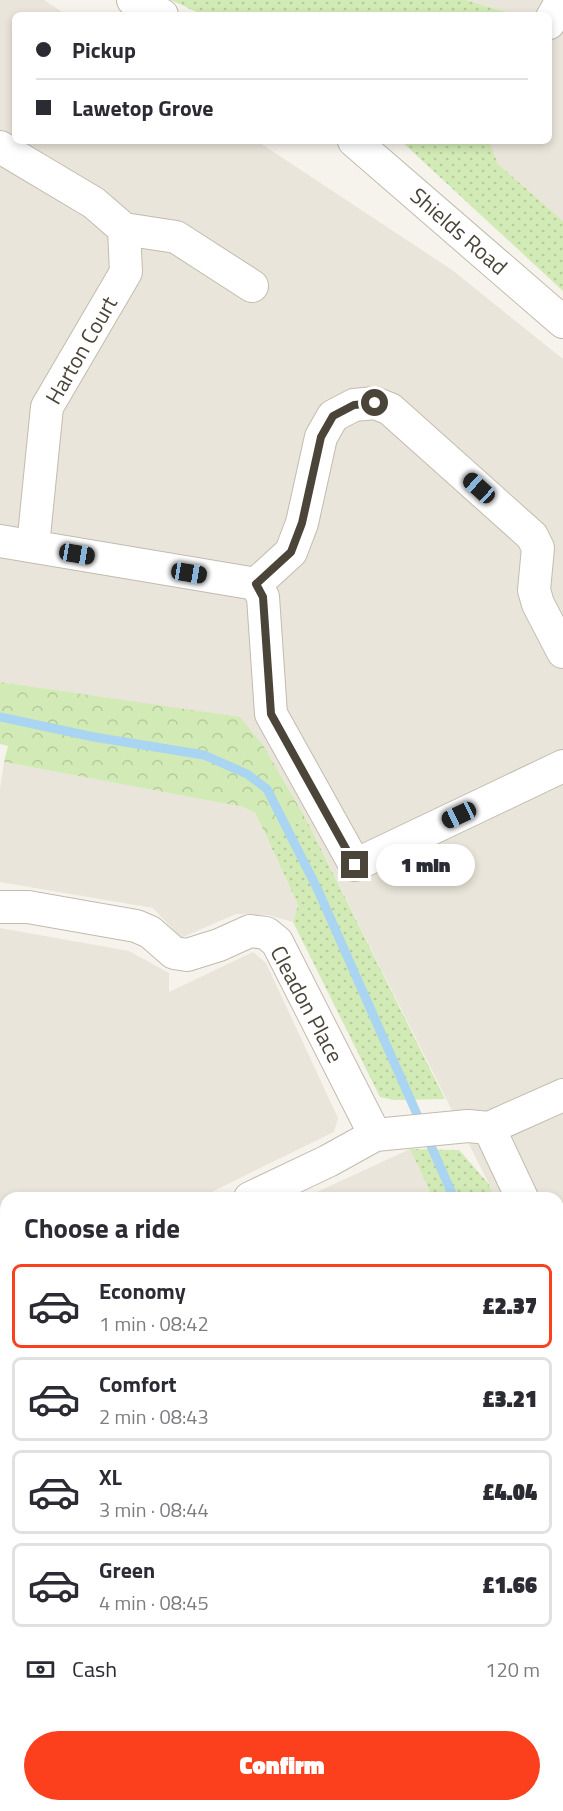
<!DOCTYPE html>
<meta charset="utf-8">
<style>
:root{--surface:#fff;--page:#f7f7f7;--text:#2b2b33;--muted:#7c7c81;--line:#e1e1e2;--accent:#fc3f1d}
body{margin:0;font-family:"Titillium Web",sans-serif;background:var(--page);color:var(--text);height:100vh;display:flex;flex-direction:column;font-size:22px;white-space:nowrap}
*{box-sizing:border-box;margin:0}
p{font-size:20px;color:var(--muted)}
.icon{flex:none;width:33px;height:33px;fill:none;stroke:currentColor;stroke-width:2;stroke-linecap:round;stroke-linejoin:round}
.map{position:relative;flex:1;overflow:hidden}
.drawer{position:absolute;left:0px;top:1192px;width:564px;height:620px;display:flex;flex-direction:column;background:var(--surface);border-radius:18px 18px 0 0;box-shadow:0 3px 9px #0003}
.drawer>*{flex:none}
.banner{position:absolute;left:12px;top:12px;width:540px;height:132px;border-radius:9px;box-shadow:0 3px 9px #0003;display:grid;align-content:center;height:132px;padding:0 24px;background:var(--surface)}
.end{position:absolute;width:27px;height:27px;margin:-14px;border:8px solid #4b4439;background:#fff;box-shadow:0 0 0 3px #fff}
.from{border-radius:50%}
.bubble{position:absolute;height:42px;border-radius:21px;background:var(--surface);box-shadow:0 3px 9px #0003;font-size:20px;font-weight:800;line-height:42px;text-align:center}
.car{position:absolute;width:18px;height:36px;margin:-18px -9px;border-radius:8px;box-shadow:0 0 4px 2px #0007;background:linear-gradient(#222 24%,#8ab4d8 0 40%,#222 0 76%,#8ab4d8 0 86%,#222 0)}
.banner b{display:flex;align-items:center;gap:21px;height:57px;font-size:22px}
.banner b+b{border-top:2px solid var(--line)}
.banner i{width:15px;height:15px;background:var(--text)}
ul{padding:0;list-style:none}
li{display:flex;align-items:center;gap:18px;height:84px;margin:0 12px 9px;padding:0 12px;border:3px solid var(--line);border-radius:9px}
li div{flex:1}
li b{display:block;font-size:22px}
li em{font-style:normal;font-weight:800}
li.active{border-color:var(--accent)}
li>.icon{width:54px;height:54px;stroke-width:1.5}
h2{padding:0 24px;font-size:27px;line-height:72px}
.pay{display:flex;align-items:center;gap:15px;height:66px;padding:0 24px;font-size:22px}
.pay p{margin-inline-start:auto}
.primary-button{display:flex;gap:12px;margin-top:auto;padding:12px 24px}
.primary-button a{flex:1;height:69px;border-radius:36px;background:var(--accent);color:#fff;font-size:24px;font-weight:800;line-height:69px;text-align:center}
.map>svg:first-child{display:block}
.residential{fill:#eae5da}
.grass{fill:url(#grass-dots)}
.forest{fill:url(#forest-crowns)}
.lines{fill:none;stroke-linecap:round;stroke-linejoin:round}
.stream{stroke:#a9d4f2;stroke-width:9}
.minor-casing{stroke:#c2bbae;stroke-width:34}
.minor{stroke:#fff;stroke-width:32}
.route{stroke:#4b4439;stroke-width:8}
.labels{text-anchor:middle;stroke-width:4.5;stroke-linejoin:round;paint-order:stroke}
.street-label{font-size:22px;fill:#4b4439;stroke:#fff}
</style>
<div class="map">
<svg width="563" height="1811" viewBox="0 0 563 1811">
<defs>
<pattern id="grass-dots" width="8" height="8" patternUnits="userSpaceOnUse" patternTransform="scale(1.5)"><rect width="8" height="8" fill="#d2eab5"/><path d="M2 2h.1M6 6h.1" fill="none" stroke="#b6ca9c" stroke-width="1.8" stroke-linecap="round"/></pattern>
<pattern id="forest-crowns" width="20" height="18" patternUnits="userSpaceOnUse" patternTransform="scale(1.5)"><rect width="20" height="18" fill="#d2eab5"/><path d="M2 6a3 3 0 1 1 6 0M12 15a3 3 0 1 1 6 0" fill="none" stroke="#b6ca9c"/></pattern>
</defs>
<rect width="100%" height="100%" fill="#f6f3ec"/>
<path class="residential" d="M0 0H44L67 15H15V141H257L452 270 563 359V1328L558 1318V1198H496L306 819 263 745 240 718 0 682Z
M467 0H563V221L498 164 489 141H549V15H517Z
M4 762 243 807 255 813 298 905 293 922 268 915 236 914 181 938 153 908 0 882V789Z
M0 928 129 951 169 973V992L253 952 266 963 338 1118 334 1132 199 1198H6V1505L0 1493Z
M410 1149 433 1198H304Z
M558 1465 563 1476V1761L558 1750Z
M6 1666V1806H238L227 1811H0V1673Z
M343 1806H536L538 1811H333Z"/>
<path class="grass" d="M171 0H466L517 15H203Z
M401 141H489L498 164 563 221V291Z
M306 819 445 1099 394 1100 380 1097 293 922 298 905 267 838Z
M410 1149 459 1150 488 1183 496 1198H433Z
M558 1318 563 1328V1476L558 1465Z"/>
<path class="forest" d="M0 682 240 717 263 745 306 819 267 838 255 813 243 807 4 762 8 746 0 744Z"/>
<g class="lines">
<path class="stream" d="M0 717 94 737 204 755 247 774 267 789 317 888 454 1198
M558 1405 563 1415"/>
<defs>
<path id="minor" d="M133 0 162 15
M549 23 562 0
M354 141 563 322
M0 147 94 203 124 229 126 272 47 407 33 546
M124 229 176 237 252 286
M0 541 256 584 263 597 271 714 355 865 563 766
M256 584 291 552 302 523 321 437 333 416 354 405 375 403 390 409 532 536 538 548 534 590 538 604 563 652
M0 907H28L136 926 150 932 174 953 187 955 219 945 250 931 266 933 277 942 375 1135
M489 1128 522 1198
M250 1198 328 1161 375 1135 468 1126 489 1128 563 1095
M558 1276 563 1287
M0 1558 6 1572
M0 1618 6 1603
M558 1806 560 1811
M279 1811 289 1806"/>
</defs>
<use href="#minor" class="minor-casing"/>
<use href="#minor" class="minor"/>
</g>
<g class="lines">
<path class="route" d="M355 865 271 714 263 597 256 584 291 552 302 523 321 437 333 416 354 405 375 403"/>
</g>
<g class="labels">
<g class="street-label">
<text transform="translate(459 231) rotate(41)" y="8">Shields Road</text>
<text transform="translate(81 350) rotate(-60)" y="8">Harton Court</text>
<text transform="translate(307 1004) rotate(62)" y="8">Cleadon Place</text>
</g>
</g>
</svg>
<i class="end from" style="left:375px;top:403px"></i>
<i class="end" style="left:355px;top:865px"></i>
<div class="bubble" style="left:376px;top:844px;width:99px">1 min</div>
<i class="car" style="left:479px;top:488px;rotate:312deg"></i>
<i class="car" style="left:77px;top:554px;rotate:100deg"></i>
<i class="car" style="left:189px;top:573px;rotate:99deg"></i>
<i class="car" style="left:459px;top:815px;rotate:245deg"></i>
<div class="banner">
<b><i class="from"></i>Pickup</b>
<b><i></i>Lawetop Grove</b>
</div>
<section class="drawer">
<h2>Choose a ride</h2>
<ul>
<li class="active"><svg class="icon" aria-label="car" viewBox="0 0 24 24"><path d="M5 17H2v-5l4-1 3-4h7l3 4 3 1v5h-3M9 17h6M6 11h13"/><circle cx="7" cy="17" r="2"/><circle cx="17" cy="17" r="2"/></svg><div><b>Economy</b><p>1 min · 08:42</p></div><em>£2.37</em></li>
<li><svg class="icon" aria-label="car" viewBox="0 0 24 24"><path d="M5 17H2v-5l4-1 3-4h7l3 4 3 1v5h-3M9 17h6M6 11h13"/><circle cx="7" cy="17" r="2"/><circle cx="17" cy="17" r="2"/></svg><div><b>Comfort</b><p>2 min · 08:43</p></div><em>£3.21</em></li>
<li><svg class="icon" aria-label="car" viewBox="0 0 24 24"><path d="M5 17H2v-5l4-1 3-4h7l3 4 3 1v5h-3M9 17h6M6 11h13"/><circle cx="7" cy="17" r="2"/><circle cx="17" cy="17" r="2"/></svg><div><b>XL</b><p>3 min · 08:44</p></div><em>£4.04</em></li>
<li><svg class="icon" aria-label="car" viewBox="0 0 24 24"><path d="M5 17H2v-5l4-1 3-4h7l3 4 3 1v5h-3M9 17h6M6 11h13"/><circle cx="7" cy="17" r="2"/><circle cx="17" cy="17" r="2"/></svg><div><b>Green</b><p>4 min · 08:45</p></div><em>£1.66</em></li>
</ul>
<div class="pay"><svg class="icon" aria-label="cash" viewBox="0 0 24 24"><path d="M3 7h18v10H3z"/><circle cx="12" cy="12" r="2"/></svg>Cash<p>120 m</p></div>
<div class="primary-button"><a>Confirm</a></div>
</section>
</div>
